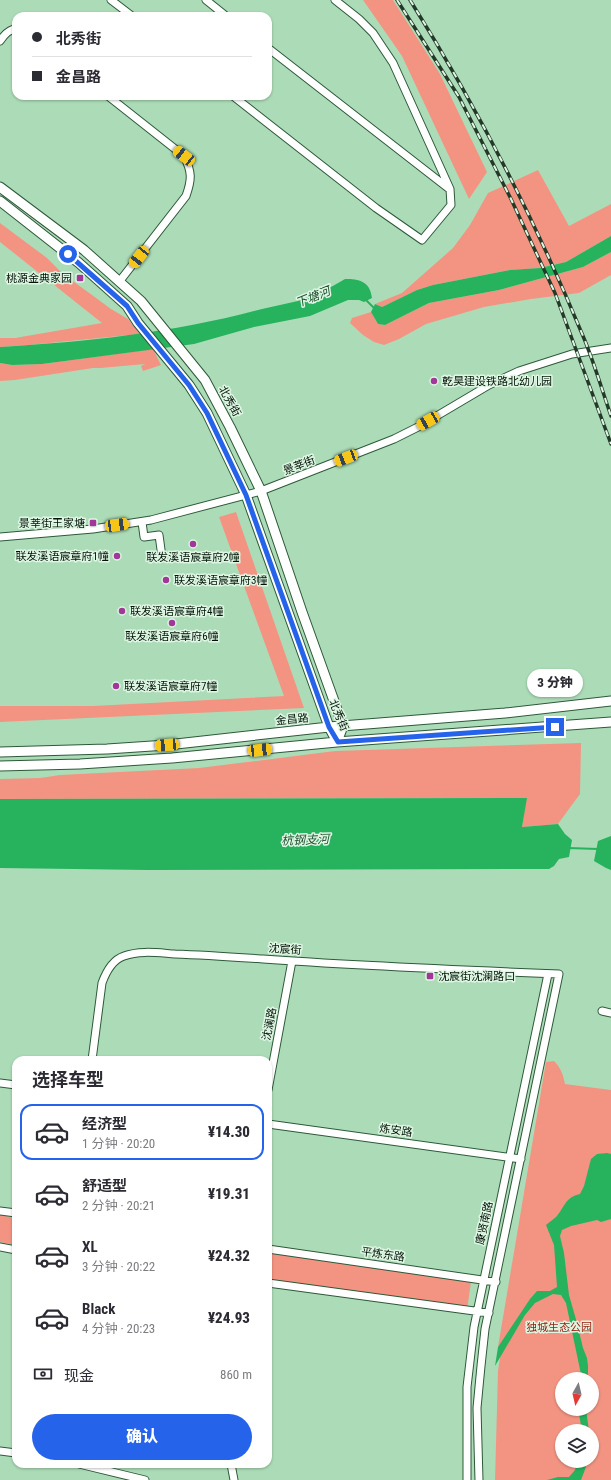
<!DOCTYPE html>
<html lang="zh">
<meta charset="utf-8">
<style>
:root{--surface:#fff;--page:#f7f7f7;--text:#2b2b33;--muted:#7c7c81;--line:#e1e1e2;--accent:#2563eb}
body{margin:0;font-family:"Roboto Condensed","Noto Sans SC",sans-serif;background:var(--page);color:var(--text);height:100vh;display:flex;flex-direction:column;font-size:15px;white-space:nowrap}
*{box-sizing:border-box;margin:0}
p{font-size:13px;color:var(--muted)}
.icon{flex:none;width:22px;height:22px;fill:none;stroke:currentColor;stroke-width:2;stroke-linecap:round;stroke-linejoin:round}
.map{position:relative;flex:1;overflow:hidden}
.details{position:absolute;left:12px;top:1056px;width:260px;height:412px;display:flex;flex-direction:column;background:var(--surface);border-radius:12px;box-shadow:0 1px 3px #0004}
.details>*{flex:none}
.guide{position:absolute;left:12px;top:12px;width:260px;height:88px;border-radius:12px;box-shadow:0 1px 3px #0004;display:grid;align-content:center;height:88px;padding:0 20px;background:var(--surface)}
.needle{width:26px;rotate:188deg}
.controls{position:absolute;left:555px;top:1372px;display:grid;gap:8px}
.controls a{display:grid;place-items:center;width:44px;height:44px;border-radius:50%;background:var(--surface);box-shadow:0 1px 3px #0004;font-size:20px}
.end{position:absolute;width:18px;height:18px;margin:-9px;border:5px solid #2563eb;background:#fff;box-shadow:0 0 0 2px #fff}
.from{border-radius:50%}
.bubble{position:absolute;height:28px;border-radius:14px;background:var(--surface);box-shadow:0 1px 3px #0004;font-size:13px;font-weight:800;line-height:28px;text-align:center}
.car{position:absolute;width:12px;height:24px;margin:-12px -6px;border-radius:5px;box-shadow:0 0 3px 1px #0007;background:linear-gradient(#f5c518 24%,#345 0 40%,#f5c518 0 76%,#345 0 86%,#f5c518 0)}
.guide b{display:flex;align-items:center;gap:14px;height:38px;font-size:15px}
.guide b+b{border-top:1px solid var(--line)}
.guide i{width:10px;height:10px;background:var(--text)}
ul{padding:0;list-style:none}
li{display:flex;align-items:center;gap:12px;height:56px;margin:0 8px 6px;padding:0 12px;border:2px solid transparent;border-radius:12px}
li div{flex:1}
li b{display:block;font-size:15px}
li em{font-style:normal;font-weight:800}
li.selected{border-color:var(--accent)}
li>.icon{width:36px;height:36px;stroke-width:1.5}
h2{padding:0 20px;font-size:18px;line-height:48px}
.pay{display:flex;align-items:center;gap:10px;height:44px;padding:0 20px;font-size:15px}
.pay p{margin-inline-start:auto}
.button{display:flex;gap:8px;margin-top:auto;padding:8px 20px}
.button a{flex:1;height:46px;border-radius:24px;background:var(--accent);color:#fff;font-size:16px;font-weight:800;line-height:46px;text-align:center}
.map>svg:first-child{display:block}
.green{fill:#f39482;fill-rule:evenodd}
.water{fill:#27b25e}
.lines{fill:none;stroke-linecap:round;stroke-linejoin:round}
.stream{stroke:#27b25e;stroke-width:2}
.minor-casing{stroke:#2d5939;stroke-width:9}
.major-casing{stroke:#2d5939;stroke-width:11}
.minor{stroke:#fff;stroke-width:7}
.major{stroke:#fff;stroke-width:9}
.rail-casing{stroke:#243a29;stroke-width:3.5}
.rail{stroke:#def6e3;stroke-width:2;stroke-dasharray:6;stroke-linecap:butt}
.route{stroke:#2563eb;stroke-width:5}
.poi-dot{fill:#a13798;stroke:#def6e3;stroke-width:1.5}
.labels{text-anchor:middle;stroke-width:3;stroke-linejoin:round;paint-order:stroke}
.poi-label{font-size:11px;fill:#021206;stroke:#def6e3;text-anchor:start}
.street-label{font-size:11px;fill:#021206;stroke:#def6e3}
.park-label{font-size:11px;fill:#921;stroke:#def6e3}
.water-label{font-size:12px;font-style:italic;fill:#1d4f2d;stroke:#def6e3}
</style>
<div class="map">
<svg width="611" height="1480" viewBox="0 0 611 1480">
<rect width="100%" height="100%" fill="#acdcb7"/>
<path class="green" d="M363 0H393L440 74 487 172 469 199 402 56Z
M538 170 569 226 611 204V236L566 262 540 268 510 270 433 285 417 290 382 307 375 304 402 293 453 248 470 225 488 193Z
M0 223 47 258 63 274 92 295 111 309 128 319 140 334 29 345 0 347V338H15L102 323 0 242Z
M611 252V275L579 293 531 299 484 307 426 324 399 339 384 345 374 342 363 335 350 323 352 318 371 312 378 324 385 325 429 303 499 290 572 270 583 267Z
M153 349 161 365 143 371 141 366 145 364 101 368H93L15 380 0 381V363L12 365 42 364Z
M236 512 304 708 0 722V706H93L284 696 219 517Z
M581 743 580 794 558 824 522 827 526 798 0 799V779L40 778 60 775 199 768 335 751Z
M554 1061C561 1068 563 1074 565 1084L611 1090V1480H495L498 1371 502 1343 498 1347 546 1062ZM562 1379H592V1409H562ZM562 1431H592V1461H562Z
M0 1215 16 1218V1245L0 1242Z
M268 1253 471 1282 467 1310 268 1281Z"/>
<path class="water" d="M611 236V252L583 267 572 270 499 290 429 303 385 325 378 324 371 312 375 304 382 307 417 290 433 285 510 270 540 268 566 262Z
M345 279C359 279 370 281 372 298L364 302 359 300H348L310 316 254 327 194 344 42 364 12 365 0 363V347C88 342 177 332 262 309 274 306 286 304 298 301 315 296 330 288 345 279Z
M527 798 522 827 558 824 565 834 572 840 569 857 559 859 554 866 549 869 148 870 0 868V799Z
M611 836V870L606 868 594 861 598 841Z
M607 1153 611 1154V1219L601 1222 597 1220 571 1226 562 1230 560 1236 564 1253 569 1295 577 1323 583 1348 587 1358 588 1366V1379H582L566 1303 561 1295 553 1294 535 1303 525 1315 495 1366 498 1347 530 1299 537 1291H550L557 1287 554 1245 546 1225C549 1222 553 1220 556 1217 565 1207 565 1197 580 1194L584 1186 591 1159 597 1154Z
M580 1409H586L589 1431H582L579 1414Z
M578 1461H586V1467L581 1480H547L558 1477H569L575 1470Z"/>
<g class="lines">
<path class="stream" d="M365 299 375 309
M568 848 598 849"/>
<defs>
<path id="minor" d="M111 0 132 16
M206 0 226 16
M0 41C4 35 9 29 16 29
M268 48 448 188
M108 96 184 156C192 172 192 179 186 196L119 282
M233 96 376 208 422 240 451 205 450 189 393 63 373 33 359 19 335 0
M142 522 144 537 159 535 162 557
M0 537 93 529 151 520 261 491 394 439 418 427 489 385 519 371 572 354 611 348
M602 1011 611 1013
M92 1060 102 983C106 972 112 960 124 956 140 950 159 953 175 954 204 955 233 957 263 959 361 966 460 970 559 974L485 1329 481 1366 477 1408 479 1480
M0 1083 16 1085
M268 1090 292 961
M268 1124 521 1159
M0 1211 16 1213
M0 1247 16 1250
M268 1249 496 1282
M268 1283 489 1313
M0 1451 16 1453
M79 1464 145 1480
M231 1464 234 1480
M467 1480V1387L474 1327 548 974"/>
<path id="major" d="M0 187 84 250 141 301 205 380 230 427 261 491 302 612 343 726 337 742
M0 201 79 263 127 306 138 323 189 385 207 413 246 495 329 727 337 742
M0 752 107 749 167 745 329 727 505 713 611 701
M0 766 80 764 172 758 337 742 611 722"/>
</defs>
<use href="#minor" class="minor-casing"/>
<use href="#major" class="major-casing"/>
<use href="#minor" class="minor"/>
<use href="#major" class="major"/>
<defs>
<path id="rail" d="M397 0 459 97 511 199 555 293 611 444
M410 0C477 107 535 220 583 336 594 362 602 390 611 416"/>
</defs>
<use href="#rail" class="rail-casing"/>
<use href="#rail" class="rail"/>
</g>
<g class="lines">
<path class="route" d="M68 254 127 306 138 323 189 385 207 413 246 495 329 727 338 742 555 727"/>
</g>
<g class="poi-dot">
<rect x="76" y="274" width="8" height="8" rx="2"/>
<circle cx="434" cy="381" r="4"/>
<rect x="89" y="519" width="8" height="8" rx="2"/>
<circle cx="193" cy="544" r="4"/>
<circle cx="117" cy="556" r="4"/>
<circle cx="166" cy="580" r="4"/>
<circle cx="122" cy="611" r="4"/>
<circle cx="172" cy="623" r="4"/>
<circle cx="116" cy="686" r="4"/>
<rect x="426" y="972" width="8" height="8" rx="2"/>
</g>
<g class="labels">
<g class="poi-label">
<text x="72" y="282" text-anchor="end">桃源金典家园</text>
<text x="442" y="385">乾昊建设铁路北幼儿园</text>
<text x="85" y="527" text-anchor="end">景莘街王家塘</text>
<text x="109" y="560" text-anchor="end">联发溪语宸章府1幢</text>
<text x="193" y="561" text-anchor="middle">联发溪语宸章府2幢</text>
<text x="174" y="584">联发溪语宸章府3幢</text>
<text x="130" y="615">联发溪语宸章府4幢</text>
<text x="172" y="640" text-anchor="middle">联发溪语宸章府6幢</text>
<text x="124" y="690">联发溪语宸章府7幢</text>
<text x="438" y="980">沈宸街沈澜路口</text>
</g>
<g class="street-label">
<text transform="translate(230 401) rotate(61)" y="4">北秀街</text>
<text transform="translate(299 465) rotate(-21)" y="4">景莘街</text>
<text transform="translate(339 715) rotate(67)" y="4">北秀街</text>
<text transform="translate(292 719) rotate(-6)" y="4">金昌路</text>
<text transform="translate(285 949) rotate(4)" y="4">沈宸街</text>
<text transform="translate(269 1024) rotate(-79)" y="4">沈澜路</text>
<text transform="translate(396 1130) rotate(8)" y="4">炼安路</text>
<text transform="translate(484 1223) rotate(-78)" y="4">康贤南路</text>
<text transform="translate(383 1254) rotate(8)" y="4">平炼东路</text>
</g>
<g class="park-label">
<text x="559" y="1331">独城生态公园</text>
</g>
<g class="water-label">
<text transform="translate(313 297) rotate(-22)" y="4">下塘河</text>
<text transform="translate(305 840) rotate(-2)" y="4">杭钢支河</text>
</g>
</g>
</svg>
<div class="controls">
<a><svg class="needle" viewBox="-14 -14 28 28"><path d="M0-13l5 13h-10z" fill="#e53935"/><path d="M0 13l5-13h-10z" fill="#7c7c81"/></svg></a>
<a><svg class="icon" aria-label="layers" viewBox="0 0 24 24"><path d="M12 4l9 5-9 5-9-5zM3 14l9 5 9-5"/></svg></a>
</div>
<i class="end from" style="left:68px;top:254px"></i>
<i class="end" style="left:555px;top:727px"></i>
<div class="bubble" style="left:527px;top:669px;width:56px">3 分钟</div>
<i class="car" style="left:184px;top:156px;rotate:308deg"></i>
<i class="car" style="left:139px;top:257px;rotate:218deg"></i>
<i class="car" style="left:428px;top:421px;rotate:240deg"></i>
<i class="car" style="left:346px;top:458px;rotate:249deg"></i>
<i class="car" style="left:117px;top:525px;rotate:82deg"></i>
<i class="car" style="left:167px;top:745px;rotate:266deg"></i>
<i class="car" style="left:260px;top:750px;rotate:84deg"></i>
<div class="guide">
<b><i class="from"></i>北秀街</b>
<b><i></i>金昌路</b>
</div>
<section class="details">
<h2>选择车型</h2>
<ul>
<li class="selected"><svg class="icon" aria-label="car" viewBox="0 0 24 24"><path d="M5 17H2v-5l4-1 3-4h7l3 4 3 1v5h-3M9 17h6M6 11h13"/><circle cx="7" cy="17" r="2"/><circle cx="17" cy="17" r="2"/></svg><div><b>经济型</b><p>1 分钟 · 20:20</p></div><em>¥14.30</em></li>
<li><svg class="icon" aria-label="car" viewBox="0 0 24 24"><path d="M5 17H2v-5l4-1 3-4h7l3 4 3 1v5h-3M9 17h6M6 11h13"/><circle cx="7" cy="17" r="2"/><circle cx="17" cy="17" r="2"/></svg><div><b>舒适型</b><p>2 分钟 · 20:21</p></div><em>¥19.31</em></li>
<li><svg class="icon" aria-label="car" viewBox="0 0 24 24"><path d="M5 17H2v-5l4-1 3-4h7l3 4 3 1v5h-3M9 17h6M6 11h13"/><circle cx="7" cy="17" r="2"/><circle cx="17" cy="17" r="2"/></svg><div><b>XL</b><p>3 分钟 · 20:22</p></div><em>¥24.32</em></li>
<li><svg class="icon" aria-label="car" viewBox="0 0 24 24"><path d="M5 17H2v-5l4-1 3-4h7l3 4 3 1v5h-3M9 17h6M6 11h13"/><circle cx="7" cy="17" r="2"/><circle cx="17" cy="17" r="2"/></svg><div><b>Black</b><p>4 分钟 · 20:23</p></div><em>¥24.93</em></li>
</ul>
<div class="pay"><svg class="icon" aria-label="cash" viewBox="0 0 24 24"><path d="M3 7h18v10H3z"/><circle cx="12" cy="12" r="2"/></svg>现金<p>860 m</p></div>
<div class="button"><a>确认</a></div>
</section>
</div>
